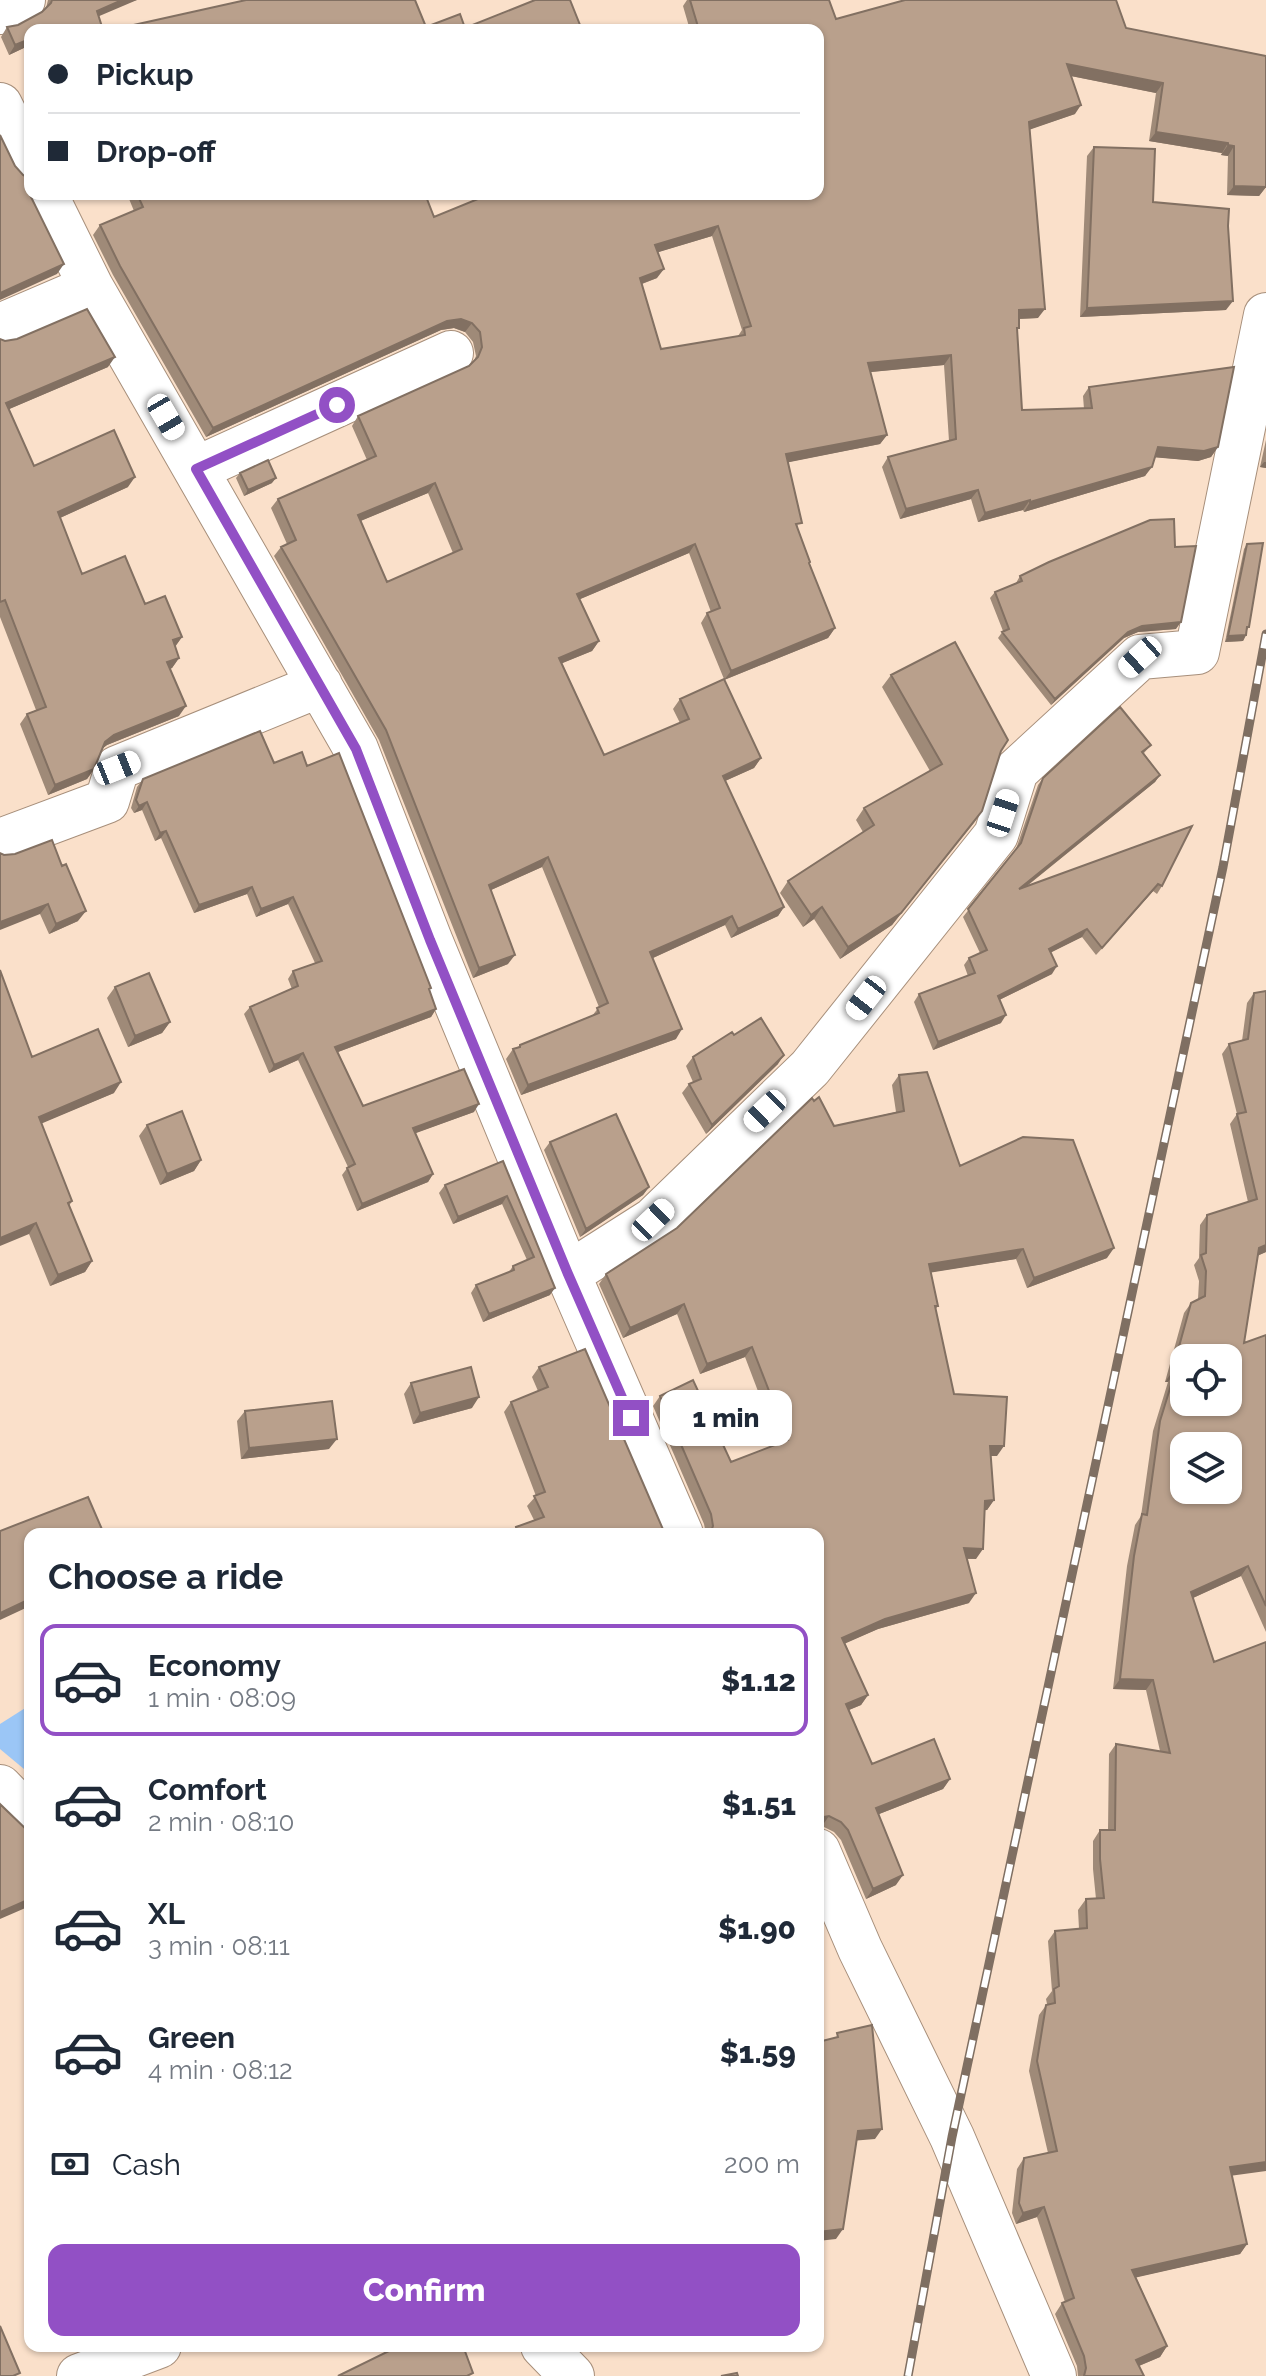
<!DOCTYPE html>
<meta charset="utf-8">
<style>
:root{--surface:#fff;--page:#f2f2f3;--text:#1f2937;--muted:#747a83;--line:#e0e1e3;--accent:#9250c5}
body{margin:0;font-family:Raleway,sans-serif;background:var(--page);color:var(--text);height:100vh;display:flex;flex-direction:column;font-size:30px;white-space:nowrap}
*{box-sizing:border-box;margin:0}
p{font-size:26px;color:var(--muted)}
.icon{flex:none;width:44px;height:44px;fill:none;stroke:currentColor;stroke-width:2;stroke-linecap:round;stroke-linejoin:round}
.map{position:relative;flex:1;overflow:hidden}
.sheet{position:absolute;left:24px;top:1528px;width:800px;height:824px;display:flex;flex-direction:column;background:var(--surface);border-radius:16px;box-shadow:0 2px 6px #0004}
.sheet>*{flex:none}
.hud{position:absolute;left:24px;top:24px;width:800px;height:176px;border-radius:16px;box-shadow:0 2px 6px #0004;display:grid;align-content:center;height:176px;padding:0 24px;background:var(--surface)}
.buttons{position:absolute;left:1170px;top:1344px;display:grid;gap:16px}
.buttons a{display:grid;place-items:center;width:72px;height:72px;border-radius:16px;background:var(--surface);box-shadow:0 2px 6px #0004;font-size:40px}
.end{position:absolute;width:36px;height:36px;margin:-18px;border:10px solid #9250c5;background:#fff;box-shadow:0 0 0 4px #fff}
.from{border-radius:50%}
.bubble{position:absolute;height:56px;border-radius:16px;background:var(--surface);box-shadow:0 2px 6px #0004;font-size:26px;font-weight:800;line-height:56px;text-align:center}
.car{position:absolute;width:24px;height:48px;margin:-24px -12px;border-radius:10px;box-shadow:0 0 6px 2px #0007;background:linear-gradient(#fff 24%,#345 0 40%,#fff 0 76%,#345 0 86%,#fff 0)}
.hud b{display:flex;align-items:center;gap:28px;height:76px;font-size:30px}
.hud b+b{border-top:2px solid var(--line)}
.hud i{width:20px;height:20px;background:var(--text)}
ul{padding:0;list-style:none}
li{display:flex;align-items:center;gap:24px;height:112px;margin:0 16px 12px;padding:0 8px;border:4px solid transparent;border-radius:16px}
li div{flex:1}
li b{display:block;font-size:30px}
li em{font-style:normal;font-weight:800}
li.on{border-color:var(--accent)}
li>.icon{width:72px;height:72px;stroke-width:1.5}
h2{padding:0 24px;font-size:36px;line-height:96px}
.pay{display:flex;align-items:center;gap:20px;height:88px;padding:0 24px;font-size:30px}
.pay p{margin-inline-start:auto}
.cta{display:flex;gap:16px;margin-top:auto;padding:16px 24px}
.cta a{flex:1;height:92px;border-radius:16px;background:var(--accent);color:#fff;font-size:32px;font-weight:800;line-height:92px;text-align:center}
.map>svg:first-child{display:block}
.water{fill:#9bc6f6}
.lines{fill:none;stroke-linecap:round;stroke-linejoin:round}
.minor-casing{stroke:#a78f7b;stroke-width:46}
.minor{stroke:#fff;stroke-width:44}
.rail-casing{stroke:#7f6f62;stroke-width:9}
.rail{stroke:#fff;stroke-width:6;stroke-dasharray:18;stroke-linecap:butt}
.wall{fill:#9f8a78;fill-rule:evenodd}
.shaded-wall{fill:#827062}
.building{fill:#b9a08c;stroke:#827062;stroke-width:2;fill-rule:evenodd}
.route{stroke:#9250c5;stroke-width:10}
</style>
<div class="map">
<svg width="1266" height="2376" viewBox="0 0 1266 2376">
<rect width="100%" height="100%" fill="#fae0ca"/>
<path class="water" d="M30 1705V1774L0 1749V1724Z"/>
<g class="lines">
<defs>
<path id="minor" d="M0 12 23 0
M0 105 30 165
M45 194 91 287 356 749 430 940 568 1274 681 1534
M0 326 91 287
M196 469 451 353
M0 841 107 801 117 768 320 685
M568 1274 653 1220 810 1068 996 835 1016 771 1140 657 1197 652 1266 315
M0 1787 30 1818
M818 1851 860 1949 952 2137 1054 2376
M543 2346 572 2376
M79 2376 159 2346"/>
</defs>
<use href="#minor" class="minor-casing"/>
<use href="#minor" class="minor"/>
<defs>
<path id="rail" d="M908 2376 952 2137 1223 867 1266 634"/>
</defs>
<use href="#rail" class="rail-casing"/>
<use href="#rail" class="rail"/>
</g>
<path class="wall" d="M48 0H137L30 30V50L28 46 9 55 1 37 7 27 18 25 42 12 46 8Z
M687 0H829L836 19 1126 28 1266 56V187L1259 196 1227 195 1228 156 1221 155 1222 153 1149 141 1156 93 1071 76 1075 114 1030 129 1038 318 1019 319 1017 331 1022 410 1084 409 1083 396 1089 387 1218 447 1211 457 1198 461 1155 457 1145 476 1024 512 1023 510 978 522 971 499 900 519 882 467 888 457 949 441 944 365 870 372 887 435 880 444 788 462 798 529 810 562 809 564 835 628 828 638 724 680 761 758 754 768 725 781 784 907 778 916 731 938 725 925 653 958 676 1039 521 1095 506 1059 513 1049 517 1048 520 1045 592 1016 599 1007 542 867 491 890 508 964 473 978 379 740 274 556 281 547 287 544 271 508 278 499 367 460 352 426 358 416 469 366 474 361 476 356 473 342 465 332 454 328 441 330 206 437 113 275 93 235 100 225 134 211 127 194H425L434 217 509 196 818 194V30H690L683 6ZM712 236 742 330 738 336 661 349 642 284 657 278 658 252ZM428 493 453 553 387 582 360 521ZM689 553 711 612 707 613 701 623 724 679 680 699 673 709 680 723 604 755 562 663 592 651 599 641 580 599Z
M1094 147 1153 202 1228 226 1226 310 1080 317 1087 156Z
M0 339 108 367 9 409 34 466 128 487 60 518 82 574 145 604 182 637 175 646 179 658 172 668 170 669 179 716 107 745 103 748 94 769 87 779 48 795 20 724 27 714 36 710 0 617Z
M1266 440V468L1260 467Z
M240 473 272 483 244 496 236 478Z
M1247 544 1249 627 1247 630 1246 635 1243 641 1225 642 1244 549Z
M1020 576 1176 629 1138 632 1124 638 1051 705 998 638 1003 631 990 598 995 592 1016 583Z
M891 675 1001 751 982 811 974 823 892 925 840 959 814 919 803 927 780 893 788 881 863 832 856 820 864 808 930 771 882 687Z
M1151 745 1144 753 1160 775 1155 782 1027 886 1192 826 1162 886 1157 894 1153 891 1096 955 1082 937 1051 952 1052 974 999 1000 1001 1023 933 1050 914 1002 919 994 968 976 964 965 969 958 980 953 963 917 1016 849 1038 785 1043 778Z
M274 763 307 766 429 990 436 1009 431 1017 338 1052 363 1106 474 1112 415 1133 433 1174 428 1182 357 1211 342 1175 348 1167 298 1060 269 1073 244 1014 250 1007 292 989 288 979 293 971 315 963 288 904 256 917 247 894 194 913 161 838 155 841 142 810 134 813 131 808 137 787 143 779Z
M0 853 78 921 49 934 40 914Z
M115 987 170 1022 162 1033 128 1047 107 998Z
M1266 991V1252L1257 1256 1244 1343 1266 1335V1632L1241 1576 1193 1598 1232 2176 1247 2244 1240 2254 1136 2277 1167 2346 1160 2357 1139 2366 1144 2376H1078L1077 2366 1055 2314 1062 2303 1065 2302 1037 2217 1016 2224 1012 2213 1017 2169 1024 2158 1048 2153 1029 2071 1039 2015 1047 2004 1046 1999 1052 1991 1048 1941 1055 1931 1079 1929 1078 1910 1086 1899H1096L1093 1869V1841L1100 1830H1108L1109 1754 1116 1744 1160 1751 1146 1690 1113 1689 1127 1566 1135 1525 1141 1516 1153 1431 1168 1382H1165L1184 1313 1191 1303 1198 1299 1199 1281 1194 1265 1199 1258 1200 1225 1207 1215 1248 1202 1230 1124 1237 1114 1222 1054 1229 1044 1242 1041 1247 1003 1254 993Z
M734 1035 778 1064 706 1134 682 1093 689 1084 693 1082 686 1066 693 1057Z
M32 1057 114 1093 41 1123 72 1201 69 1206 92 1261 85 1272 50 1286 29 1234Z
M899 1075 960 1166 1107 1258 1027 1288 1016 1259 931 1272 938 1306 935 1310 954 1394 997 1456H991L994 1500 987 1510H985L976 1559H967L969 1603 878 1629 845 1643 868 1695 861 1705 849 1710 872 1764 950 1779 943 1789 879 1814 896 1885 866 1899 841 1840 834 1832 822 1826 818 1827V1534H706L704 1524 653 1406 660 1396 731 1462 778 1444 745 1357 700 1374 677 1314 623 1338 599 1284 606 1274 834 1126 896 1112 892 1085Z
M147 1125 201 1160 194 1171 160 1185 139 1136Z
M550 1142 649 1187 643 1195 580 1237 544 1150Z
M503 1161 550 1295 483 1322 471 1293 476 1285 509 1272 513 1266 527 1260 502 1204 453 1224 439 1193 445 1185Z
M539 1367 665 1534H510L516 1527 534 1520 527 1506 536 1496 504 1412 511 1402 538 1391 532 1377Z
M411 1383 472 1408 413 1424 404 1394Z
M245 1411 329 1449 241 1459 237 1421Z"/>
<path class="shaded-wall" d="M122 0H137L90 20 97 11Z
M30 39V44L28 46 9 55 15 45Z
M1067 64 1163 83 1156 93 1061 74Z
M1081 105 1075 114 1023 132 1029 122Z
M1156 132 1228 143 1222 153 1149 141Z
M1228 145 1234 146 1228 156 1221 155Z
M1234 186 1266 187 1259 196 1227 195Z
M718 226 712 236 649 255 655 245Z
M64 264 57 274 0 300V293Z
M664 269 657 278 633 287 640 278Z
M1233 301 1226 310 1080 317 1087 308Z
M1045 309 1038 318 1013 319 1019 310Z
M461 319 472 323 465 332 454 328 441 330 206 437 213 428 447 321Z
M951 355 944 365 861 373 868 363Z
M115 357 108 367 0 413 6 403Z
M887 435 880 444 780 464 786 454Z
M1158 447H1218L1211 457 1198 461 1151 457Z
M1264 462H1266V468L1260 467Z
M1152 467 1145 476 1024 512 1030 502Z
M135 477 128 487 51 522 58 512Z
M276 478 272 483 244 496 248 490Z
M435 483 428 493 351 525 358 515Z
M978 490 971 499 900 519 906 509Z
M1030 500 1023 510 978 522 985 513Z
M695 544 689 553 571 603 577 594Z
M1181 622 1176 629 1138 632 1124 638 1051 705 1055 699 1128 632 1142 626Z
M835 628 828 638 724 680 731 671Z
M1246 635 1243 641 1225 642 1228 636Z
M182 637 175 647 173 640Z
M599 641 592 651 553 667 559 658Z
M179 658 172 668 160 672 167 662Z
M186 706 179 716 107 745 98 752 105 742 114 735Z
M761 758 754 768 716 785 723 776Z
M94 769 87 779 48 795 55 785Z
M1160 775 1155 782 1014 896 1019 889Z
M147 802 142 810 134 813 139 806Z
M982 811 892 925 840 959 848 947Z
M166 831 161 838 155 841 160 833Z
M548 857 542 867 482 894 489 885Z
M1158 884 1153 891 1096 955 1102 948Z
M252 887 247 894 194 913 199 905Z
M293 897 288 904 256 917 261 909Z
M48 904 40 914 0 930V922Z
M784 907 778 916 731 938 738 929Z
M822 907 814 919 803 927 811 915Z
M86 911 78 921 49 934 56 924Z
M732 916 725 925 644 962 650 952Z
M1087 929 1082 937 1044 956 1049 949Z
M515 955 508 964 473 978 479 968Z
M1057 966 1052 974 993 1003 998 996Z
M436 1009 431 1017 330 1055 335 1047Z
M1006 1015 1001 1023 933 1050 938 1042Z
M170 1022 162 1033 128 1047 135 1036Z
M682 1029 676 1039 521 1095 528 1085Z
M303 1053 298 1060 269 1073 274 1065Z
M784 1055 778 1064 706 1134 712 1125Z
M121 1082 114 1093 31 1128 39 1117Z
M479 1104 474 1112 408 1136 413 1128Z
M201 1160 194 1171 160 1185 167 1174Z
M433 1174 428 1182 357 1211 362 1204Z
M649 1187 643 1195 580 1237 586 1229Z
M507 1196 502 1204 453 1224 458 1217Z
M36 1223 29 1234 0 1246V1238Z
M1266 1245V1252L1252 1258 1259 1248Z
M1114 1248 1107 1258 1027 1288 1034 1278Z
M1023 1249 1016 1259 922 1274 929 1264Z
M92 1261 85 1272 50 1286 58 1275Z
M555 1288 550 1295 483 1322 489 1314Z
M684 1304 677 1314 623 1338 630 1328Z
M752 1347 745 1357 700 1374 707 1364Z
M1172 1372H1175L1168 1382H1165Z
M479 1397 472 1408 413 1424 420 1413Z
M337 1439 329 1449 241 1459 249 1448Z
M990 1446H1004L997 1456H983Z
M994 1500 987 1510 978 1511 985 1501Z
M964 1548 983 1549 976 1559 957 1558Z
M1248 1566 1241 1576 1184 1602 1191 1592Z
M976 1593 969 1603 878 1629 835 1648 842 1638 885 1619Z
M30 1599V1606L0 1620V1613Z
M1120 1679 1153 1680 1146 1690 1113 1689Z
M868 1695 861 1705 839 1714 846 1704Z
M950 1779 943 1789 869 1818 876 1808Z
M829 1816 822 1826 818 1827V1818Z
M903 1875 896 1885 866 1899 873 1889Z
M30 1899V1906L0 1919V1912Z
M882 2129 875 2139 851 2141 858 2131Z
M1266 2162V2171L1222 2177 1230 2167Z
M1044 2207 1037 2217 1016 2224 1023 2213Z
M843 2229 836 2239 818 2241V2232Z
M1247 2244 1240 2254 1125 2280 1132 2270Z
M1167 2346 1160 2357 1129 2370 1136 2360Z"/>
<path class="building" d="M52 0H122L97 11 103 30H30V39L15 45 7 27 18 25 42 12 51 3Z
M246 0H415L426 27 460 14 465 28 535 0H570L582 30H111Z
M690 0H829L836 19 905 0H1116L1126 28 1266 56V187L1234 186V146L1228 145V143L1156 132 1163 83 1067 64 1081 105 1029 122 1045 309 1019 310V328H1017L1022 410 1092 408 1089 387 1234 367 1218 447 1204 451 1158 447 1152 467 1030 502V500L985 513 978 490 906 509 888 457 956 439 951 355 868 363 887 435 786 454 802 523 796 524 810 562 809 563 835 628 731 671 707 613 720 608 695 544 577 594 599 641 559 658 604 755 689 719 680 699 724 679 761 758 723 776 784 907 738 929 732 916 650 952 682 1029 528 1085 513 1049 520 1047V1045L599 1013 597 1008 608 1003 548 857 489 885 515 955 479 968 386 730 281 547 296 540 278 499 376 456 358 416 469 366 478 357 482 347 480 332 472 323 461 319 447 321 213 428 120 266 100 225 143 207 137 194H425L434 217 490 194H509V196L514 194H818V30H699ZM718 226 751 326 744 328 745 335 661 349 640 278 664 269 655 245ZM435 483 462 549 387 582 358 515Z
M0 135 15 166 23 175 29 178 27 183 30 195 64 264 0 293Z
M1094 147 1155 149 1153 202 1229 209 1228 226 1233 301 1087 308Z
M87 309 115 357 6 403 34 466 114 430 135 477 58 512 82 574 125 556 145 604 165 596 182 637 173 640 179 658 167 662 186 706 114 735 105 742 94 769 55 785 27 714 46 707 5 600 0 602V339L5 341 17 339Z
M268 460 276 478 248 490 240 473Z
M1174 519 1175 547 1196 546 1181 622 1142 626 1128 632 1055 699 1002 632 1009 629 995 592 1022 581 1020 576 1049 562 1150 520Z
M1263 543 1249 627H1247L1246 635 1228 636 1247 544Z
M955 642 1008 740 1001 751 982 811 901 913 848 947 822 907 811 915 788 881 874 825 864 808 942 764 891 675Z
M1120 707 1151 745 1142 752 1160 775 1019 889 1192 826 1162 886 1158 884 1102 948 1087 929 1049 949 1057 966 998 996 1006 1015 938 1042 919 994 975 973 969 958 987 950 968 909 1021 843 1043 778Z
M260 731 274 763 302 752 307 766 339 753 431 988 429 989 436 1009 335 1047 363 1106 464 1069 479 1104 413 1128 433 1174 362 1204 347 1168 355 1164 303 1053 274 1065 250 1007 298 986 293 971 322 961 293 897 261 909 252 887 199 905 166 831 160 833 147 802 139 806 136 800 143 779Z
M52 840 62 866 66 864 86 911 56 924 48 904 0 922V853L4 855 15 854Z
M0 970 32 1057 98 1029 121 1082 39 1117 72 1201 68 1203 92 1261 58 1275 36 1223 0 1238Z
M149 973 170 1022 135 1036 115 987Z
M1266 991V1245L1259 1248 1244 1343 1266 1335V1606L1248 1566 1191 1592 1214 1662 1266 1642V2162L1230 2167 1247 2244 1132 2270 1167 2346 1136 2360 1144 2376H1084L1086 2368 1084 2356 1062 2303 1074 2298 1044 2207 1023 2213 1019 2203 1024 2158 1057 2151 1037 2061 1046 2005 1055 2003 1054 1989 1059 1986 1055 1931 1087 1928 1086 1899 1104 1898 1100 1859V1830H1115L1116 1744 1170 1753 1153 1680 1120 1679 1134 1556 1142 1514 1147 1515 1160 1421 1175 1372H1172L1191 1303 1205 1296 1206 1271 1201 1255 1206 1253 1207 1215 1257 1199 1237 1114 1246 1112 1229 1044 1248 1039 1254 993ZM1184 1358H1228V1402H1184ZM1184 1446H1228V1490H1184Z
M761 1018 784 1055 712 1125 689 1084 701 1079 693 1057 732 1032 734 1035Z
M927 1072 960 1166 1023 1137 1073 1140 1114 1248 1034 1278 1023 1249 929 1264 938 1306H935L954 1394 1007 1397 1004 1446H990L994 1500 985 1501 983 1549 964 1548 976 1593 885 1619 842 1638 868 1695 846 1704 872 1764 934 1739 950 1779 876 1808 903 1875 873 1889 848 1830 841 1822 829 1816 818 1818V1534H710L713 1526 711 1514 660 1396 693 1380 731 1462 788 1440 752 1347 707 1364 684 1304 630 1328 606 1274 677 1228 812 1098 814 1101 819 1097 834 1126 904 1111 899 1075Z
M182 1111 201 1160 167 1174 147 1125Z
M616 1114 649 1187 586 1229 550 1142Z
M503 1161 555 1288 489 1314 476 1285 514 1270 513 1266 534 1257 507 1196 458 1217 445 1185Z
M585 1349 665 1534H518L516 1527 544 1517 534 1496 545 1492 511 1402 548 1387 539 1367Z
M471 1367 479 1397 420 1413 411 1383Z
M332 1401 337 1439 249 1448 245 1411Z
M88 1497 104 1534H30V1599L0 1613V1531Z
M0 1804 30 1833V1899L0 1912Z
M872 2025 882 2129 858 2131 843 2229 818 2232V2042L838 2037 837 2033Z
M0 2326 20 2373 13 2376H0Z
M399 2346H463L473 2373 467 2376H338Z
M737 2373 738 2376H721Z"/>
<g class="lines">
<path class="route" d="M337 405 196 469 356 749 430 940 568 1274 631 1418"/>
</g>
</svg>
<div class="buttons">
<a><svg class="icon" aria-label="locate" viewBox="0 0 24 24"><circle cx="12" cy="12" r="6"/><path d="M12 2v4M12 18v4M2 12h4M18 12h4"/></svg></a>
<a><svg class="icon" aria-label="layers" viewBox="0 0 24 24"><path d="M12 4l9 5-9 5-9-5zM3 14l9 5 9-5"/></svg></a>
</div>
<i class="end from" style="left:337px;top:405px"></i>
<i class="end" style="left:631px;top:1418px"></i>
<div class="bubble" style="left:660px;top:1390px;width:132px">1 min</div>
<i class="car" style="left:166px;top:417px;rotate:150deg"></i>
<i class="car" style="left:1140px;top:657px;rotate:228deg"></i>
<i class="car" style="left:117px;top:768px;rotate:68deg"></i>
<i class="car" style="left:1003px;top:813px;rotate:18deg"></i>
<i class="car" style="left:866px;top:998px;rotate:218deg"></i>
<i class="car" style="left:765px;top:1111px;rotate:226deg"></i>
<i class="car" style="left:653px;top:1220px;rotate:46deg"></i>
<div class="hud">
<b><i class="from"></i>Pickup</b>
<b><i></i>Drop-off</b>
</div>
<section class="sheet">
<h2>Choose a ride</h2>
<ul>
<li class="on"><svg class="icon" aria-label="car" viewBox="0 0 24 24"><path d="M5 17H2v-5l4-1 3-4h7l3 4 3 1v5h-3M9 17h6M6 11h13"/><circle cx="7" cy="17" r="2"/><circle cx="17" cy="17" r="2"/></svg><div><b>Economy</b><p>1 min · 08:09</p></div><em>$1.12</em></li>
<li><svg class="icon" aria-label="car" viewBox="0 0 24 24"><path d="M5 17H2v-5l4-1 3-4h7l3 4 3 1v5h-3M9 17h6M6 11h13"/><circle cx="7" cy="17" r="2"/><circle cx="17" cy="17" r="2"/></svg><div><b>Comfort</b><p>2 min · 08:10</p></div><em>$1.51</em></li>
<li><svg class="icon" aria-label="car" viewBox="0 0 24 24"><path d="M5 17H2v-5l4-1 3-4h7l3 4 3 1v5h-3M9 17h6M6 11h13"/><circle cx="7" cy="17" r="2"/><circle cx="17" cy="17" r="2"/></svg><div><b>XL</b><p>3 min · 08:11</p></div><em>$1.90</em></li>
<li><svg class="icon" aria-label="car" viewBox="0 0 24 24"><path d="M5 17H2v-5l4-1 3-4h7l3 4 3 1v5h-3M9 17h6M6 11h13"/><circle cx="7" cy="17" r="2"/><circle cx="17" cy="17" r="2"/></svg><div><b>Green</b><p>4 min · 08:12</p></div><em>$1.59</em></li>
</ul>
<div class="pay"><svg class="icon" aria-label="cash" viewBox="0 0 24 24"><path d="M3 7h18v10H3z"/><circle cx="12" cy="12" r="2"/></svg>Cash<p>200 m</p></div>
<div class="cta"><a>Confirm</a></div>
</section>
</div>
